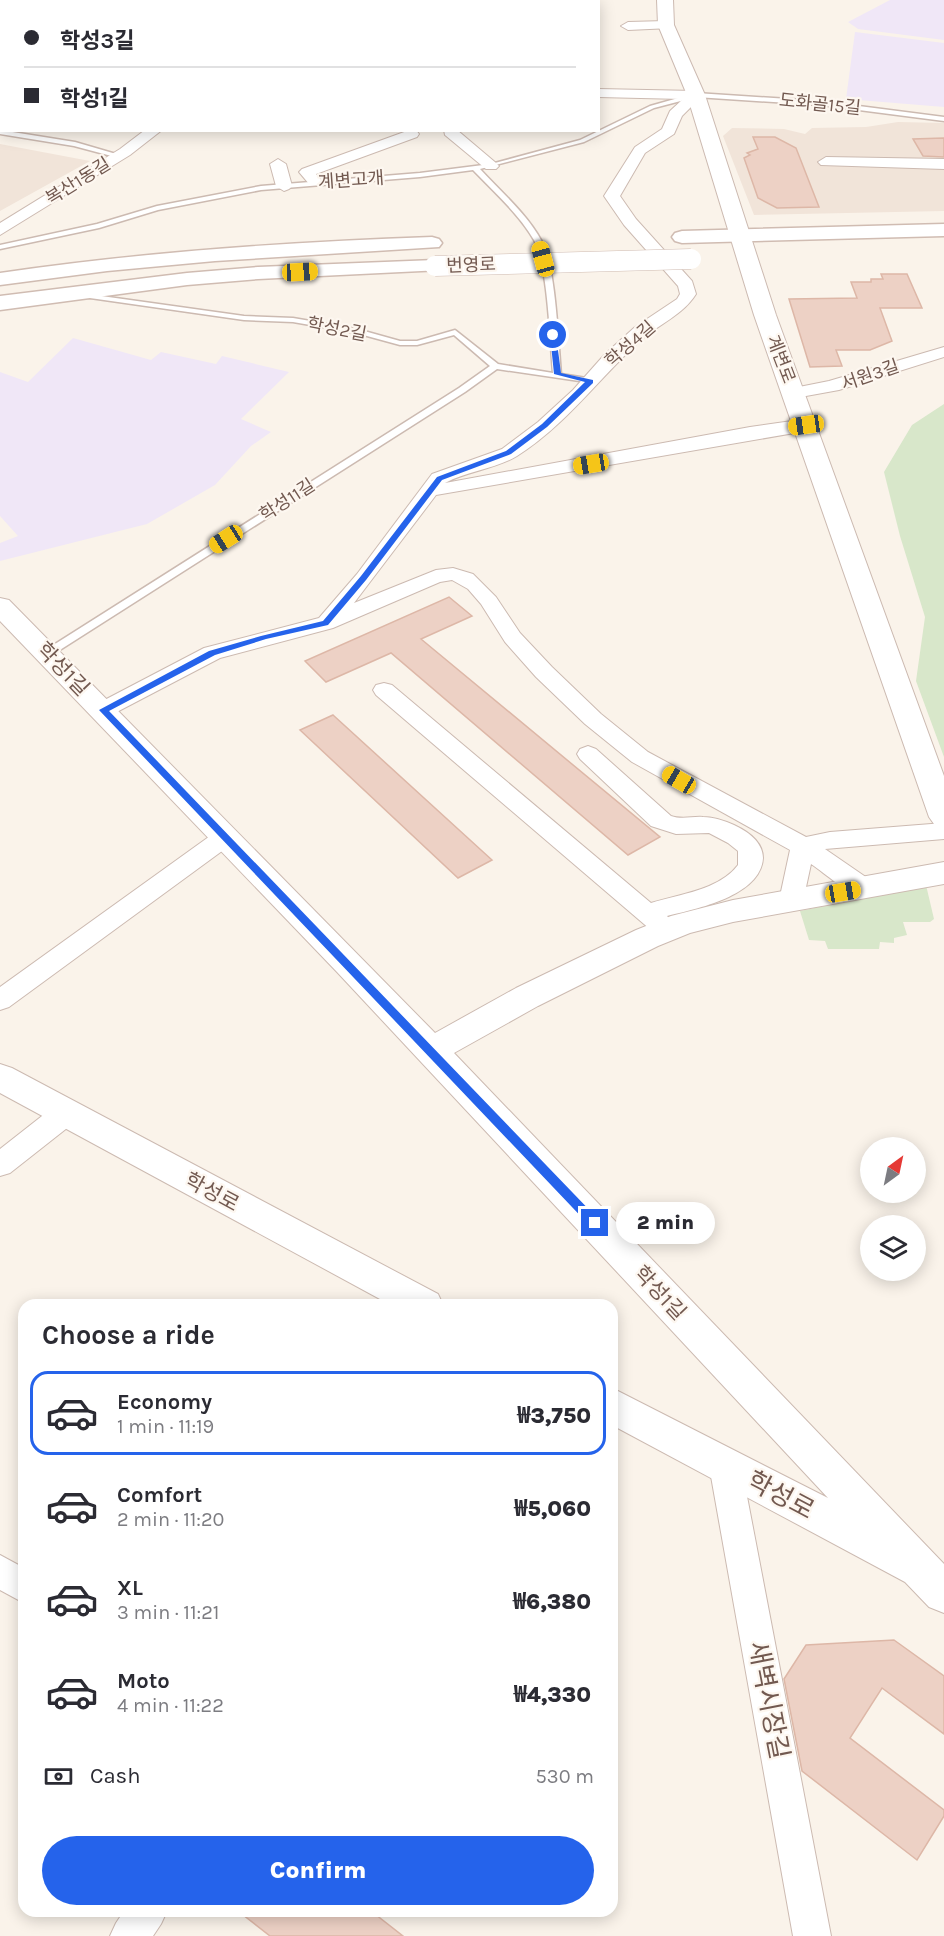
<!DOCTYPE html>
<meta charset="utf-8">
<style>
:root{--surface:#fff;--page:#f2f2f3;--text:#2b2b33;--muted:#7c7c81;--line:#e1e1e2;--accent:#2563eb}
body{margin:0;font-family:Karla,"Noto Sans KR",sans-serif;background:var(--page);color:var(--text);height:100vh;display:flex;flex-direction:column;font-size:22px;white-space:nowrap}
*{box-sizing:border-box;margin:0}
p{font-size:20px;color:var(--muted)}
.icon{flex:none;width:33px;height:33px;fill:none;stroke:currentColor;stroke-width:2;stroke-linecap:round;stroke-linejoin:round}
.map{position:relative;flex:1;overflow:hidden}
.drawer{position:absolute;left:18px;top:1299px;width:600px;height:618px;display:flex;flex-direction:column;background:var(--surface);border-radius:18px;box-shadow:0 3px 15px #0003}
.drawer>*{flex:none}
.hud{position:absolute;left:0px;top:0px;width:600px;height:132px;box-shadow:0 3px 15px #0003;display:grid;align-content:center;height:132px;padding:0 24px;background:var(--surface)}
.needle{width:39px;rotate:33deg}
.tools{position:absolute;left:860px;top:1137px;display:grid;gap:12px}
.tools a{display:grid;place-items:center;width:66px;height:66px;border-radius:50%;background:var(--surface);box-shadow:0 3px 15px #0003;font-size:30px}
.end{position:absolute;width:27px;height:27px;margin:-14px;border:8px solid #2563eb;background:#fff;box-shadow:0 0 0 3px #fff}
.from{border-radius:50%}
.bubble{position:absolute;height:42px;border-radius:21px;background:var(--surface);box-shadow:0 3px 15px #0003;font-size:20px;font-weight:800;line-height:42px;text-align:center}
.car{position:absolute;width:18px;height:36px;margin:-18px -9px;border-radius:8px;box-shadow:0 0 4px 2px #0007;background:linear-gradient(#f5c518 24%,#345 0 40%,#f5c518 0 76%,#345 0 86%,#f5c518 0)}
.hud b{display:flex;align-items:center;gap:21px;height:57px;font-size:22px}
.hud b+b{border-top:2px solid var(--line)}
.hud i{width:15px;height:15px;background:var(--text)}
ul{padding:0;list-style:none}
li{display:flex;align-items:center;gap:18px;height:84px;margin:0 12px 9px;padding:0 12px;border:3px solid transparent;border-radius:18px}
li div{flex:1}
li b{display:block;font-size:22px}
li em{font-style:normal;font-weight:800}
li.active{border-color:var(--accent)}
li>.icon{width:54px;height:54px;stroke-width:1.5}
h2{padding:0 24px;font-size:27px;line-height:72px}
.pay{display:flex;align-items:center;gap:15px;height:66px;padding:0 24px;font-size:22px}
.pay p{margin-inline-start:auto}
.cta{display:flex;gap:12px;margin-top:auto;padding:12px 24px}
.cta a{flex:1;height:69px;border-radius:36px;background:var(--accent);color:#fff;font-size:24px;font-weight:800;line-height:69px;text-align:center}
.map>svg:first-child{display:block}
.residential{fill:#f1e4d9}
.education{fill:#f0e7f7}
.green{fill:#d8e7ca}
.building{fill:#edd1c5;stroke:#ddb7a7;stroke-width:1.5}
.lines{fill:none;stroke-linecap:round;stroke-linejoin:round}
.service-casing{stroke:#ccbab1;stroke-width:3}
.minor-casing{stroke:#ccbab1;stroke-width:2}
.tertiary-casing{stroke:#ccbab1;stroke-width:2}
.secondary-casing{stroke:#d0bcb2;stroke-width:3}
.service{fill:#fff;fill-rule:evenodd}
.minor{fill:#fff;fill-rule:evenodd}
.tertiary{fill:#fff;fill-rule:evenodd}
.secondary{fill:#fff;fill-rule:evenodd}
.secondary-bridge-casing{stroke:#d0bcb2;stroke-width:21;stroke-linecap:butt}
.secondary-bridge{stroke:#fff;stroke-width:20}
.route{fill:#2563eb}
.labels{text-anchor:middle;stroke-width:4.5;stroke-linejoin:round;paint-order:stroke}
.far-street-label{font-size:18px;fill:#725950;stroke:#fdf7f0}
.street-label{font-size:21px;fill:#725950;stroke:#fdf7f0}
.near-street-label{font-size:26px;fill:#725950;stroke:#fdf7f0}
</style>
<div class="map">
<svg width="944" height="1936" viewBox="0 0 944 1936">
<rect width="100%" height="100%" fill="#faf3ea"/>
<path class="residential" d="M0 0H213L2 2 1 118Z
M898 122 944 123V211L754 215 723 136 732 128 784 129 805 134 812 128 866 127Z
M0 144 90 161 0 211Z"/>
<path class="education" d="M319 0H542L543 2H319Z
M890 0H944V40L858 29 848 22Z
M855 32 944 43V107L846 99Z
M73 338 151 360 161 352 216 364 222 356 289 372 241 419 271 432 251 446 215 485 147 524 0 561V543L18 536 0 516V372L28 382Z"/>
<path class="green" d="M944 404V757L916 681 925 617 900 536 884 472 912 425Z
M926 885 934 919 930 922H903L907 935 894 938V943L880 942 879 949H828L825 941 809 940 800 911Z"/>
<path class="building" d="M753 137H775L796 148 819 207 777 208 758 198 744 158 750 155 747 153 758 149Z
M944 138V157L923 156 913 139Z
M881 274H907L922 308H880L892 341 870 350H836L842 366 810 367 789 299 857 298 851 282H871V279H883Z
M449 597 472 616 421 639 660 837 628 855 391 653 326 682 305 661Z
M333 715 492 860 458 878 300 730Z
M894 1640 944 1676V1734L882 1688 850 1738 944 1810V1816L917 1860 802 1771 784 1679 806 1645Z
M238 1911H371L403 1936H270Z"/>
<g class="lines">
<defs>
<path id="service" d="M696 93 820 101 944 117V121L820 105 696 97 654 108 584 142 480 169C501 192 526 213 541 240 556 266 558 342 561 374L593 379V383L497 369 465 392 52 655H44V651L459 388 490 366 454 335 417 345H400L356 333 293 322 244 320 83 297 79 295 80 293 244 316 293 318 357 329 400 341H417L455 330 498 364 553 373C550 341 548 266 534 240 519 214 494 192 473 170L420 177 261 190 158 210 99 228 0 249V245L97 224 157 206 261 186 420 173 491 164 580 140 650 106Z
M0 130 75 142 123 156 119 158 74 146 0 134Z"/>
<path id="minor" d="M234 0H246L233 2Z
M313 0H325V2H313Z
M540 0H552V2H540Z
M666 21 671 22 673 25 671 28 628 30 621 26 628 22Z
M598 89 696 91 703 95 682 116 674 134 645 153 620 196 636 219 692 281 696 294C683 315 659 324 641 340 599 378 566 425 517 456 496 469 467 471 445 483L750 427 806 419 813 421 815 425 813 429 806 431 436 495 354 603 436 570 453 568 473 574 496 597 520 633 552 667 601 714 648 752 806 837 830 832 944 823V839L825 849 873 882 876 888 873 894C852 900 828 875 811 864L803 901 800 907 791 910 782 907 779 901 790 850 632 762 585 724 536 677 505 642 481 604 468 589 452 580 440 582 333 628 220 658 111 715 103 717 95 715 92 710 95 705 204 648 319 618 357 574 432 474 502 449 538 422 573 390 605 354 635 327 677 299 680 294 678 286 624 225 604 196 635 147 662 129 670 111 683 99 598 97Z
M145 130H162L130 155 0 235V223L120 149Z
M416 130 419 134 417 137 316 174 323 182 320 185H310L299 172 302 169 407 131Z
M444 130H457L496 163 499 166 496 169H486L445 135Z
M826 157 944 159V169L821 165 818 162Z
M278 159 286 164 292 186 289 189 284 191 276 186 270 164Z
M944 347V357L839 390 795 398 789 397 786 393 789 389 829 381Z
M384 683 392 685 651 903C680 894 719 890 738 865V851L728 843 709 833 676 834 651 826 580 759 577 754 580 749 588 746 596 749 671 816C682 820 693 816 703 817 714 817 725 821 734 825 747 831 763 842 763 858 761 896 696 909 667 916L680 930 676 936 667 939 658 936 376 695 373 690 376 685Z
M225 829 233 831 237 837 233 843 9 1007 0 1010V987L217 831Z
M66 1102 76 1105 80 1113 76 1121 10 1173 0 1176V1149L56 1105Z
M725 1450 736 1454 741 1465 831 1936H793L709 1465 714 1454Z
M0 1555 24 1568V1603L0 1590Z
M124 1911H167L161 1924 153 1936H110L116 1923Z"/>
<path id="tertiary" d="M657 0H673L674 25 705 95 776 315 944 776V827L934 824 929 817 754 315 687 95 658 25Z
M0 598 9 600 435 1033 516 988 636 930 671 916 733 900 944 862V884L733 922 690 933 658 946 538 1006 454 1053 944 1564V1613L929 1607 905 1582 612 1425V1388L828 1498 337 972 0 621Z
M0 1064 12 1068 438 1294 443 1305H391L0 1093Z"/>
<path id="secondary" d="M944 224V236L682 243 675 241 672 237 675 233 682 231Z
M432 237 439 239 442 243 439 247 215 261 107 271 0 285V273C143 252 287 242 432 237Z
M435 260 442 262 446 266 442 270 258 279 187 285 0 310V296L187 273 258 267Z"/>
</defs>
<use href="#service" class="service-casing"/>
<use href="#minor" class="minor-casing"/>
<use href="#tertiary" class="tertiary-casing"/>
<use href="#secondary" class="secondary-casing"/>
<use href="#service" class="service"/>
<use href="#minor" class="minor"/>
<use href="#tertiary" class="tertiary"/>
<use href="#secondary" class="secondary"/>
<defs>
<path id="secondary-bridge" d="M435 266 691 259"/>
</defs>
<use href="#secondary-bridge" class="secondary-bridge-casing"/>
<use href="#secondary-bridge" class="secondary-bridge"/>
</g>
<path class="route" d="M553 333 556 335 561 373 593 380V383L547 427 511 454 442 480 366 580 328 625 266 639 215 655 109 711 599 1220 600 1223 595 1228 591 1227 99 710 209 651 261 636 323 621 361 576 437 477 506 451 542 424 585 382 554 374 550 335Z"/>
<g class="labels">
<g class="far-street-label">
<text transform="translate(820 104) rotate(6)" y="6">도화골15길</text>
<text transform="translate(351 180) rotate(-4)" y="6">계변고개</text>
<text transform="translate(78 181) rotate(-32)" y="6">복산1동길</text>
<text transform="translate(471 265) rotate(-2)" y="6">번영로</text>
<text transform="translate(337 329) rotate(11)" y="6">학성2길</text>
<text transform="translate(630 344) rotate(-41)" y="6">학성4길</text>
<text transform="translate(781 359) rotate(69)" y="6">계변로</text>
<text transform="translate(870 375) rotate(-19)" y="6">서원3길</text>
<text transform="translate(287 500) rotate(-33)" y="6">학성11길</text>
</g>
<g class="street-label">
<text transform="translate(63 669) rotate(46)" y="7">학성1길</text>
<text transform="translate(212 1192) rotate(28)" y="7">학성로</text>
<text transform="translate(660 1293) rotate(47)" y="7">학성1길</text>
</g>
<g class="near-street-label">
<text transform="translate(781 1495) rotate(28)" y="9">학성로</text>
<text transform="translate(769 1700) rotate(79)" y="9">새벽시장길</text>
</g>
</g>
</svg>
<div class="tools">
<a><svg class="needle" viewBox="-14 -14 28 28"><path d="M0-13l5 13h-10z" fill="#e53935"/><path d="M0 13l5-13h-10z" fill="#7c7c81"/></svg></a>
<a><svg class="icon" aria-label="layers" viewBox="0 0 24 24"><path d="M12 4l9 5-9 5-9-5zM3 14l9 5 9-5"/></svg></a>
</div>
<i class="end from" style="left:553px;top:335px"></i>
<i class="end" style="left:595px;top:1223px"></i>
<div class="bubble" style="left:616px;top:1202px;width:99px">2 min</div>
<i class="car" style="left:543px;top:259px;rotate:345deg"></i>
<i class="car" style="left:300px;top:272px;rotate:87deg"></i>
<i class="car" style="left:806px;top:425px;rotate:262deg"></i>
<i class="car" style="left:591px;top:464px;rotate:261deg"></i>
<i class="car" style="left:226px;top:539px;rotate:238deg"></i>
<i class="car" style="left:679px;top:780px;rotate:300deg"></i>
<i class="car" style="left:843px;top:892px;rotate:80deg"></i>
<div class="hud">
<b><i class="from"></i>학성3길</b>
<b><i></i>학성1길</b>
</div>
<section class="drawer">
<h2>Choose a ride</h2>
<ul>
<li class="active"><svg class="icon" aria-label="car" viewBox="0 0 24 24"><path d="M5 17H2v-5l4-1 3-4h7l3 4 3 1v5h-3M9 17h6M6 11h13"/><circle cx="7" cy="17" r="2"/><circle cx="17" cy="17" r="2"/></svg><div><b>Economy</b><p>1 min · 11:19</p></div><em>₩3,750</em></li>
<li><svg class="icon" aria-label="car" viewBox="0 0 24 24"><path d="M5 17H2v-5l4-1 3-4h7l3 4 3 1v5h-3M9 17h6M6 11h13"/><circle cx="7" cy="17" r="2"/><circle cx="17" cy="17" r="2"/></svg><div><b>Comfort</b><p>2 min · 11:20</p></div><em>₩5,060</em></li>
<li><svg class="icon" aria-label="car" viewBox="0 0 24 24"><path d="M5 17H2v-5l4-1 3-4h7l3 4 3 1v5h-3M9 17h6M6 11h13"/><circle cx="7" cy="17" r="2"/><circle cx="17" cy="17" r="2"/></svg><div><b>XL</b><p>3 min · 11:21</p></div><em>₩6,380</em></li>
<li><svg class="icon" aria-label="car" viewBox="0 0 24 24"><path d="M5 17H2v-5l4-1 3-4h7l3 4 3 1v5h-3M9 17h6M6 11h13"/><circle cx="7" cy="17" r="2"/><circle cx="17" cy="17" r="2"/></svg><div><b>Moto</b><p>4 min · 11:22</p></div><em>₩4,330</em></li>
</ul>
<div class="pay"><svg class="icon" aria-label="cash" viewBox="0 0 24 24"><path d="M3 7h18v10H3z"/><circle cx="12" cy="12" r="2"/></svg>Cash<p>530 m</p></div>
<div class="cta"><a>Confirm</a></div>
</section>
</div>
